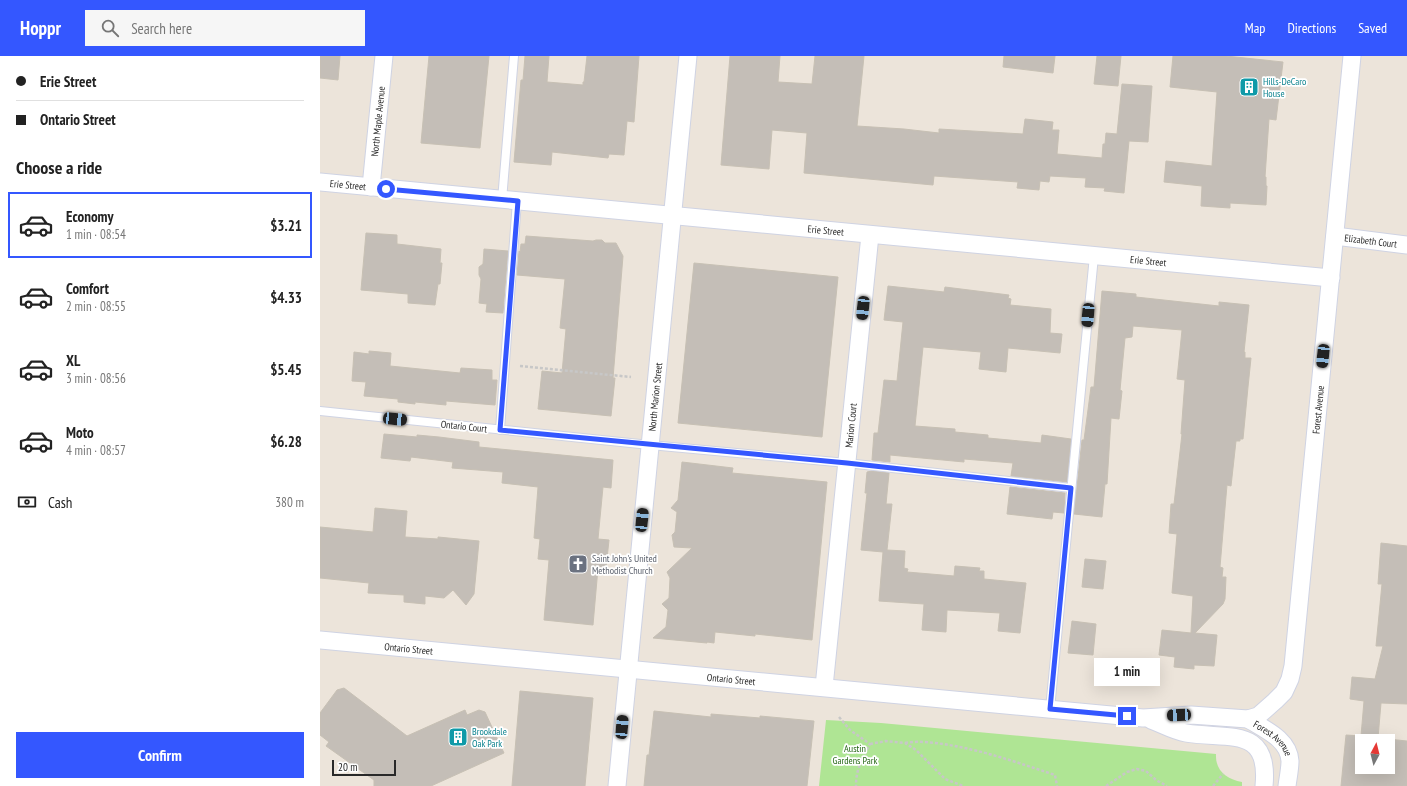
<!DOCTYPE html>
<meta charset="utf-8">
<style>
:root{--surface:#fff;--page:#f6f6f6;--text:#222;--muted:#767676;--line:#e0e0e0;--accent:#3457ff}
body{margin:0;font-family:"PT Sans Narrow",sans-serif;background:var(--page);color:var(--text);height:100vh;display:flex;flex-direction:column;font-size:15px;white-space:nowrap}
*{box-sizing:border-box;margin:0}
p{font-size:13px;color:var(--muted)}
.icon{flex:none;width:22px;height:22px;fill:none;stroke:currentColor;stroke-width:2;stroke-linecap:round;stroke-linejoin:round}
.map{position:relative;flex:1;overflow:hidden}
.panel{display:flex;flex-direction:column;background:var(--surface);width:320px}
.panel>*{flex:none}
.banner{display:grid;align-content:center;height:88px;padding:0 16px;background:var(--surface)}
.needle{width:26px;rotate:7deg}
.controls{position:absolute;left:1035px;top:678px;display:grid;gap:8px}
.controls a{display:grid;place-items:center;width:40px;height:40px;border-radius:0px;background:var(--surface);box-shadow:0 4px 16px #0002;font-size:20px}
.scale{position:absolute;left:12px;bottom:10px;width:64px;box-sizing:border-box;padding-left:4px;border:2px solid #292929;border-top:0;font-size:11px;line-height:14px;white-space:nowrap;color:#292929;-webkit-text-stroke:3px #fff;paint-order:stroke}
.end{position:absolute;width:18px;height:18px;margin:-9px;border:5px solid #3457ff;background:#fff;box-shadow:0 0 0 2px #fff}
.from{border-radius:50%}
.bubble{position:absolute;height:28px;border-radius:0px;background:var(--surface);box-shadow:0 4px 16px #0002;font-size:13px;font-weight:600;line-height:28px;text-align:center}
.car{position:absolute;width:12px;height:24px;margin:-12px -6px;border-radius:5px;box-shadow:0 0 3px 1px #0007;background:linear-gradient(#222 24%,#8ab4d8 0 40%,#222 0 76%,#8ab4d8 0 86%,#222 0)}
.banner b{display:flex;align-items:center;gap:14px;height:38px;font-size:15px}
.banner b+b{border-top:1px solid var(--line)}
.banner i{width:10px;height:10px;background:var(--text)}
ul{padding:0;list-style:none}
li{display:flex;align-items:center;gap:12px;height:66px;margin:0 8px 6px;padding:0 8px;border:2px solid transparent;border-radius:0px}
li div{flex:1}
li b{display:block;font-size:15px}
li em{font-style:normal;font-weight:600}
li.on{border-color:var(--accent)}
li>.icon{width:36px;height:36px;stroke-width:1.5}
h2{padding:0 16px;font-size:18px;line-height:48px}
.pay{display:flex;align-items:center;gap:10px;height:44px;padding:0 16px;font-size:15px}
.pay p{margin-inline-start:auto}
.cta{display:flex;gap:8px;margin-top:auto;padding:8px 16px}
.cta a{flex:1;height:46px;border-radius:0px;background:var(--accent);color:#fff;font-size:16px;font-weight:600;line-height:46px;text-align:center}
header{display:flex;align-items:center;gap:24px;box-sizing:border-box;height:56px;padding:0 20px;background:var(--accent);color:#fff}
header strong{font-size:19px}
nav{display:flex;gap:22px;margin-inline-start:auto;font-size:14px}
.search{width:280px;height:36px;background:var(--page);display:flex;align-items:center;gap:10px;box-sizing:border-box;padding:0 14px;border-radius:0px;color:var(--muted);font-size:15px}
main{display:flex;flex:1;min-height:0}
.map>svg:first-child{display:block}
.green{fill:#afe594}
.building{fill:#c4beb7;stroke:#c7c0b4;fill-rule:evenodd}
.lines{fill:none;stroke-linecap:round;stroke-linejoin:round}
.service-casing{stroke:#cfd3e3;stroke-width:10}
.minor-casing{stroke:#cfd3e3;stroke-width:19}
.path{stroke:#c7c7c7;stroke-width:2.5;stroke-dasharray:3 2;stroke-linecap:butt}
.service{stroke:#fff;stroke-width:8}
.minor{stroke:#fff;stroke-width:17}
.route{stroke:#3457ff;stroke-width:5}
.labels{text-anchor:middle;stroke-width:3.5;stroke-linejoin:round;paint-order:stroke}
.culture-label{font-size:10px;fill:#0d838f;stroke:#fff;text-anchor:start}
.street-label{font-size:10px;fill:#292929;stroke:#fff}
.worship-label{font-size:10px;fill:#5b616d;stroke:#fff;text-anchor:start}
.park-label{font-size:10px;fill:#276817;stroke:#fff}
</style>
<header>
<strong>Hoppr</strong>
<div class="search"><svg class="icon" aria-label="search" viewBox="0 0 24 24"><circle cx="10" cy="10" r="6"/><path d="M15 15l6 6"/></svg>Search here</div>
<nav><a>Map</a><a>Directions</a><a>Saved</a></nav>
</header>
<main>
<section class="panel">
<div class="banner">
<b><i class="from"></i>Erie Street</b>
<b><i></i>Ontario Street</b>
</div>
<h2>Choose a ride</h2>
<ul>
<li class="on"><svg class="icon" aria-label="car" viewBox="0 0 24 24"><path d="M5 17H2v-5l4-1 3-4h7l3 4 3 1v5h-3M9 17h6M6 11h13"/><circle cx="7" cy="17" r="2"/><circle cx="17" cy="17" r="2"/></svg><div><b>Economy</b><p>1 min · 08:54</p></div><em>$3.21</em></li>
<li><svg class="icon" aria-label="car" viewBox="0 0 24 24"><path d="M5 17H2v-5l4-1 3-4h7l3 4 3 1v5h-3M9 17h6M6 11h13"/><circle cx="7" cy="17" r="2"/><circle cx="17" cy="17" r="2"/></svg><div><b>Comfort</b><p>2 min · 08:55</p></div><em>$4.33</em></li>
<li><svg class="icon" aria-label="car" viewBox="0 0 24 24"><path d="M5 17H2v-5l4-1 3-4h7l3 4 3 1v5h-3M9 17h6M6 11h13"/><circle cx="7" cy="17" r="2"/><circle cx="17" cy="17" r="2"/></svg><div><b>XL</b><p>3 min · 08:56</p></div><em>$5.45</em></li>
<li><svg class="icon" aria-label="car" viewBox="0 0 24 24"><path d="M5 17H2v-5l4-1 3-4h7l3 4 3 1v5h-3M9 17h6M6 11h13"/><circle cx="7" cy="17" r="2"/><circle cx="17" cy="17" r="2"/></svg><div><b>Moto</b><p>4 min · 08:57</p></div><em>$6.28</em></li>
</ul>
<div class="pay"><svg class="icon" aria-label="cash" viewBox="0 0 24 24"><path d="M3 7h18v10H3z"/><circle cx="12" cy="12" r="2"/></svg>Cash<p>380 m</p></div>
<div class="cta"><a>Confirm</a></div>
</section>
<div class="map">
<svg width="1087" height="730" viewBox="0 0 1087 730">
<rect width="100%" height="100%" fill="#ece4da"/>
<path class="green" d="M506 664 561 667 896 698C895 715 907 723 922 726V730H499Z"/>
<path class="building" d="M0 0H20L18 24 0 22Z
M109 0H169L160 92 101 87Z
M205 0H229L227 26 263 29V26H264L267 0H319L314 66 307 65 304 99 289 98 288 102 232 96 231 109 194 106 201 24H203Z
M410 0H460L458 26 492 28 495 0H544L537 70 584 73 619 77V73L703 78 705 63 733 66 732 74H739L737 98 782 102 783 88H785L786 77 797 78 802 28 832 30 828 86 809 85 804 137 784 135 785 132 765 131 766 122 730 120 729 126 720 125 719 134 697 132 698 126 614 120 613 129 484 117 487 77 452 74 449 113 401 109Z
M684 0H735L733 17 683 11Z
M777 0H801L798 30 774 28Z
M853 0H906L963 6 956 64 949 63 945 121H946V130H947L946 149 910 147V152L881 150 882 130 844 126 846 105 892 110 897 36 850 31Z
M46 177 77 179V188L121 193 120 207H122L120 228H118L115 249 88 247V238L41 234Z
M206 180 273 185 276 184H282L285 187H296L303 200 293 322H295L291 360 218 353 222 315 242 317 246 273 240 272 245 223 197 219 199 195 200 196 201 188H205Z
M164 193 188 195 183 257 166 256 167 248 159 247 161 223 159 219V211L163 208Z
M374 207 518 221 502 381 358 367Z
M568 230 624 236 625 231 689 239 688 242 691 243 690 249 731 253 730 277 742 278 740 297 688 292 686 316 659 313 661 296 603 291 595 370 635 373V376L668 379V382L721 387 722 379 751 383 747 426 691 420 693 407 644 403V406L570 399V406L552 404 554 377H558L564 324 577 325 583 266 564 264Z
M782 235 816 238V241L899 250V246L929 249 924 296H925V302H931L928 331 923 383H920V385H916L911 430 907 429 900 511 903 512 902 521H906L905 543 903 548 875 577 897 579 894 610 874 609V613L854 611 855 601 839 599 842 574 871 577 873 540 852 537 857 478 849 477 851 448H854L862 378H861L865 324 857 323 862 274 813 270 812 281 805 282 800 334 802 335 799 363 791 362 787 428H785L782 461 754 458 762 384H764L771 331H774Z
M49 295 71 297 70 310 140 317 141 312 172 314V324H177L175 349 126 345V349L95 346V348L78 346V343L44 340 46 326 32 325 34 296 49 298Z
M64 378 97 381V379L119 381 159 386V391L293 404 291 432 283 431 278 483 289 484 286 512H278L273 569 224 564 229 504 218 503 220 483 214 482 218 431 182 427 183 416 132 412 133 406 91 401 90 405 61 402Z
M362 406 413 412 412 417 507 426 492 584 435 578V580L395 576 394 587 387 586V587L333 582 346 571 348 554 342 548 349 542 350 522 347 516 372 492 354 491 352 479 355 476 357 456 351 452 358 444Z
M552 415 569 417 566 448H572L567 494 585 495 584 512 588 513 587 516 634 520 635 510 660 512 659 515H664V523L706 527 700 577 678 575 680 557 627 554 626 576 602 574 604 548 559 545 563 496 541 494 547 437H545L547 416Z
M690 431 745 437 744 457 733 456 732 463 687 458Z
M55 452 87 455 85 481 118 483V481L159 485 154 538 146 549 133 534 124 542 105 540V548L84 546V539L48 537 49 527 0 522V471L53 476Z
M1061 487 1087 490V648L1061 647 1058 682 1087 685V730H1021L1026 679 1041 680 1044 645 1030 643 1032 621 1055 623 1063 590H1056L1062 528H1058ZM1042 685H1068V711H1042Z
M765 503 786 505 783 533 762 531Z
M752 565 776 568 773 599 748 597Z
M24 632 87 680 145 654 147 659 159 654 165 656 184 697 111 730H54V724L6 690 9 686 0 679V657L17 634Z
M200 635 273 642 265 730H192Z
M334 655 391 661V658L440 662V660L494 665 487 730H324L327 699H329Z"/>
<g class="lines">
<defs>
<path id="service" d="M182 144 194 0
M0 355 330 389 527 407 751 432
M180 374 197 145
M730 653 774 200"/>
<g id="minor">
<path id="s1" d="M0 126 1011 222"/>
<path id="s2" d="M51 131 64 0"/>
<path id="s3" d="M1015 180 1087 189"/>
<path id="s4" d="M0 584 823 662 871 659 928 663 938 660 955 645 964 636 970 623 973 610 1032 0"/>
<path id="s5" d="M504 631 550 179"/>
<path id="s6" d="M928 663C944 673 969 683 970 705 970 713 968 722 967 730"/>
<path d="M831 664C842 668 854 675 866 677 908 684 950 669 944 730"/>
<path id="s7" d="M297 730 368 0"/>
</g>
</defs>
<use href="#service" class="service-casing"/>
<use href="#minor" class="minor-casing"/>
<path class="path" d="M200 310 311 321
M519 661 530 674 550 688C542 702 536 713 536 730
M585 687C595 685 605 686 615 687 657 692 696 706 735 719L737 730
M550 688 566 685 585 687 596 694 625 723 643 730
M786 730 807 716 817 713 826 715 836 724 847 730
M893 730 903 718"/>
<use href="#service" class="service"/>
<use href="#minor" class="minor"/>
</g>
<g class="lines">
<path class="route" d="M66 133 198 145 180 374 527 407 751 432 730 653 807 660"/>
</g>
<defs>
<symbol id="building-square" viewBox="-11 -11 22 22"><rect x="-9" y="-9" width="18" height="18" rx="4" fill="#0f9aa8" stroke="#fff"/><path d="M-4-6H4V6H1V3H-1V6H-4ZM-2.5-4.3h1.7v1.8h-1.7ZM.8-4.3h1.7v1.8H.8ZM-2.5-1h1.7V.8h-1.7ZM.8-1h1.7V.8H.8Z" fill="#fff"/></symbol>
<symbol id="church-square" viewBox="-11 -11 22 22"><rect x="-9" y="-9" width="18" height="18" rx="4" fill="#6b7280" stroke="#fff"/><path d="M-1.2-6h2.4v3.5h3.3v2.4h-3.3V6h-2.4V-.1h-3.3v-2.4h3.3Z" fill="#fff"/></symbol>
</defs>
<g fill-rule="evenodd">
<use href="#building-square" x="918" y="20" width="22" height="22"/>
<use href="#church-square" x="247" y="497" width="22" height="22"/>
<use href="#building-square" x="127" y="670" width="22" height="22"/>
</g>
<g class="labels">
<g class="culture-label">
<text x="943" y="29">Hills-DeCaro<tspan x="943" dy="12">House</tspan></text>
<text x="152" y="679">Brookdale<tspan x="152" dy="12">Oak Park</tspan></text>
</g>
<g class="street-label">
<text dy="4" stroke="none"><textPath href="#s2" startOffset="66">North Maple Avenue</textPath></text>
<text dy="4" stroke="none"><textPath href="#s1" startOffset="28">Erie Street</textPath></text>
<text dy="4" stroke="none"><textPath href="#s1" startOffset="508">Erie Street</textPath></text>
<text dy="4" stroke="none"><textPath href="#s3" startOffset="36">Elizabeth Court</textPath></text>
<text dy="4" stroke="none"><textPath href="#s1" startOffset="832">Erie Street</textPath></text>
<text dy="4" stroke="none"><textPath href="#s7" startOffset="391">North Marion Street</textPath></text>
<text dy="4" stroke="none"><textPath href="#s4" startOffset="1263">Forest Avenue</textPath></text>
<text dy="4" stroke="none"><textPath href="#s5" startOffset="263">Marion Court</textPath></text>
<text transform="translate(144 370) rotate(6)" y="4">Ontario Court</text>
<text dy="4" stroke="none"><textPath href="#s4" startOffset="89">Ontario Street</textPath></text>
<text dy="4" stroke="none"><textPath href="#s4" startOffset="413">Ontario Street</textPath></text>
<text dy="4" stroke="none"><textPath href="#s6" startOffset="32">Forest Avenue</textPath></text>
</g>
<g class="worship-label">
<text x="272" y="506">Saint John's United<tspan x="272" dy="12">Methodist Church</tspan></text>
</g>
<g class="park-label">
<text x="535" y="696">Austin<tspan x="535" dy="12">Gardens Park</tspan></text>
</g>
</g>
</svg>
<div class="controls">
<a><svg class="needle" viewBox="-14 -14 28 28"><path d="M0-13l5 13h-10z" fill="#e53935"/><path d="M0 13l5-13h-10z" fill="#767676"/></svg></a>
</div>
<div class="scale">20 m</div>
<i class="end from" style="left:66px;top:133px"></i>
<i class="end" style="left:807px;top:660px"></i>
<div class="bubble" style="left:774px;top:602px;width:66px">1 min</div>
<i class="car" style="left:543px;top:252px;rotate:186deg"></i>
<i class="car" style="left:768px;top:259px;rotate:185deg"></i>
<i class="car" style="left:1003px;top:300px;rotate:186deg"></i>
<i class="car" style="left:75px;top:363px;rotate:96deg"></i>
<i class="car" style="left:322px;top:464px;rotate:6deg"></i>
<i class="car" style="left:859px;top:659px;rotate:267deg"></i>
<i class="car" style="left:302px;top:671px;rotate:5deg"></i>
</div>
</main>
